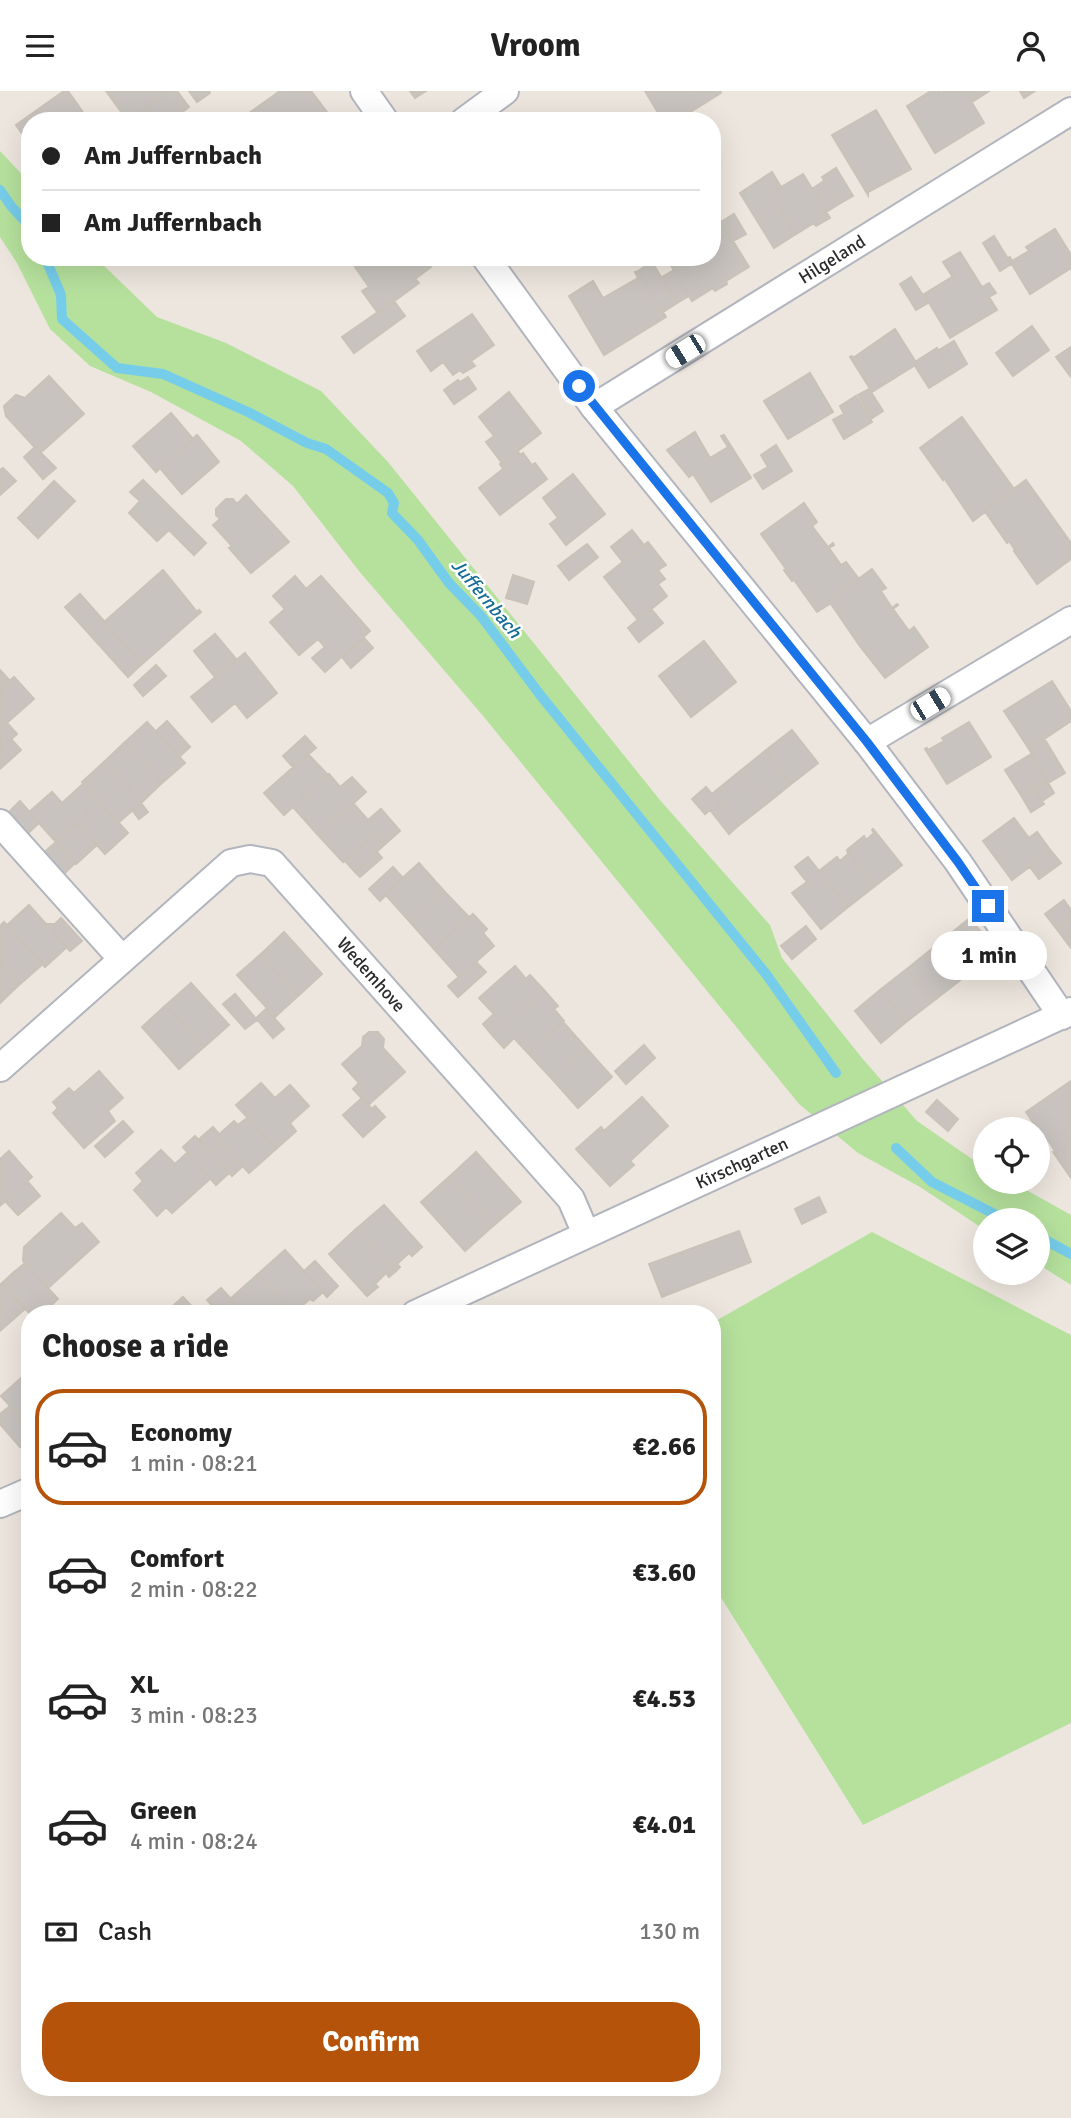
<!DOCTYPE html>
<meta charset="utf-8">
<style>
:root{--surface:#fff;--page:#f6f6f6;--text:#222;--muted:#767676;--line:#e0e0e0;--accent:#b45309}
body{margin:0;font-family:Signika,sans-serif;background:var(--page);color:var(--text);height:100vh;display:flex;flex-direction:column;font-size:26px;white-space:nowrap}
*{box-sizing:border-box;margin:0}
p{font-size:23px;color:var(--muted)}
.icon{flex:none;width:38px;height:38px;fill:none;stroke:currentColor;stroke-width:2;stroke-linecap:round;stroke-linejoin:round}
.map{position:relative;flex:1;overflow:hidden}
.panel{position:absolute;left:21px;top:1214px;width:700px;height:791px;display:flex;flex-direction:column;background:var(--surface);border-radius:28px;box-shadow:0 7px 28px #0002}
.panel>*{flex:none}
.top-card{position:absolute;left:21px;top:21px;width:700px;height:154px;border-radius:28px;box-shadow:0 7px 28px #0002;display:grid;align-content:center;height:154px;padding:0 21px;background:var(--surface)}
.controls{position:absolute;left:973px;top:1026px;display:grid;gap:14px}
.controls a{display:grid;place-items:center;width:77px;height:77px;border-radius:50%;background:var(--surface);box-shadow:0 7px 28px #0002;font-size:35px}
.end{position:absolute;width:32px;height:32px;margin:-16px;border:9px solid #1a73e8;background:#fff;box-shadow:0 0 0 4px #fff}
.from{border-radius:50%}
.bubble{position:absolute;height:49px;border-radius:24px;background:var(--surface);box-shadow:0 7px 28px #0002;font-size:23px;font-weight:800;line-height:49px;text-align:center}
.car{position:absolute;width:21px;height:42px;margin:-21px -10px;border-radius:9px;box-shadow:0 0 5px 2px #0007;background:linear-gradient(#fff 24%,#345 0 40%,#fff 0 76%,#345 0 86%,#fff 0)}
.top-card b{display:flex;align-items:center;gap:24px;height:66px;font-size:26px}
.top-card b+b{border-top:2px solid var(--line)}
.top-card i{width:18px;height:18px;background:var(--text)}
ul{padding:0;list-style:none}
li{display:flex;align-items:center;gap:21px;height:116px;margin:0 14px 10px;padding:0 7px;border:4px solid transparent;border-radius:28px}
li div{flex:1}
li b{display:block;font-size:26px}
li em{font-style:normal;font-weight:800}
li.on{border-color:var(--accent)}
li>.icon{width:63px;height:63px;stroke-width:1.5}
h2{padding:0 21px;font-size:32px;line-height:84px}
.pay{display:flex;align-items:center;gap:18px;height:77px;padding:0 21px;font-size:26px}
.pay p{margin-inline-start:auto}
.button{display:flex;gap:14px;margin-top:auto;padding:14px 21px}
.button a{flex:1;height:80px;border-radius:28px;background:var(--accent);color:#fff;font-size:28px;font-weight:800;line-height:80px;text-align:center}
header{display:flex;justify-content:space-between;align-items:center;height:91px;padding:0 21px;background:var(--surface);font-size:32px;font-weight:800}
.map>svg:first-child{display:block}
.green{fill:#b6e19d}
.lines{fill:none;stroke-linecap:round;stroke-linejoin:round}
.stream{stroke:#76cdea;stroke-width:10}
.building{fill:#c8c3be;stroke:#c8c2b8;stroke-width:2}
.minor-casing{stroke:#b2b5be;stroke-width:30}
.minor{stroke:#fff;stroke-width:26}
.route{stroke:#1a73e8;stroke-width:9}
.labels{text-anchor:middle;stroke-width:5;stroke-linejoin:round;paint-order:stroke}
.street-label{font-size:18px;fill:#2b2b2b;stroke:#fff}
.water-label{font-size:19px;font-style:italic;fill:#136d98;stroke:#fff}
</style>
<header><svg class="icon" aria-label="menu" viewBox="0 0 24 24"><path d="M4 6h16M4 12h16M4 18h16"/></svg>Vroom<svg class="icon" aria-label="person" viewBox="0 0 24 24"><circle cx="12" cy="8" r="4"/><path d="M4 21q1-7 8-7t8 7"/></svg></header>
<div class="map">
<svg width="1071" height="2027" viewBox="0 0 1071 2027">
<rect width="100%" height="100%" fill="#ede6de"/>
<path class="green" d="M0 60 30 92V166H95L157 226 226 252 321 300 388 371 660 709 770 834 782 867 862 967 917 1030 985 1077V1090H1010L1071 1124V1194L1038 1173V1129H985V1139L920 1096 858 1062 799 1013 484 626 359 480 293 395 241 350 151 301 90 275 50 238 17 172 0 146Z
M872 1141 1071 1244V1632L863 1734 712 1492V1232Z"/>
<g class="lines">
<path class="stream" d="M0 99 11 115 30 136
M45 166 61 204 62 228 117 277 163 283 248 321 307 352 326 358 388 402 394 412 392 422 418 449 449 492 481 525 541 605 766 883 836 982
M896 1057 932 1091 1006 1129
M1038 1145 1071 1163"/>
</g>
<path class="building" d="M64 0H68L89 30H30V54L16 34Z
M106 0H167L166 3 128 30Z
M167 0H177L189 16 170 30H128L166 3Z
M189 0H209L210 2 197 11Z
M280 0H311L327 21 314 30H248L245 25Z
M410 0H426L415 7Z
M645 0H720L721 2 676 30H663Z
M931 0H939L941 2 944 0H965L984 32 935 62 907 15Z
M965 0H989L972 11Z
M1020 0H1035L1024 7Z
M876 19 911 78 868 101V104L832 44Z
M836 77 853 105 839 113 822 86Z
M772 81 781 96 771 102 796 143 774 157 740 102Z
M803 83 830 127 816 135 814 132 796 143 771 102Z
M824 90 839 113 826 121 812 98Z
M734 123 746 143 733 150 721 131Z
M717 124 749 176 726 190 727 193 715 200 713 197 692 210 666 166H712V127Z
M1055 138 1071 164V177L1030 203 1008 167 1010 166 1012 170 1029 160 1026 156Z
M994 145 1011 173 1000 180 983 152Z
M960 161 982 196 989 192 996 202 989 206 997 219 950 247 924 203 952 186 954 188 943 171Z
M364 166H424L431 176 415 188 419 192 378 222 362 200 369 196 355 176 363 170Z
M652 171 677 212 663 221 638 180Z
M674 179 689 205 677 212 662 186Z
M638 180 666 226 604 264 569 205 593 190 603 207 638 187 635 181Z
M911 186 928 212 916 219 900 193Z
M394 210 405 225 354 262 342 246Z
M472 223 494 254 471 270 475 275 463 282 460 279 453 284 443 271 431 280 417 260Z
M1032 235 1049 259 1013 285 996 262Z
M895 238 917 273 872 301 850 266 852 265 853 267Z
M954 250 967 273 953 282 939 259Z
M1071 256V286L1056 266Z
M937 257 953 282 929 297 915 275V271Z
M810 282 833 321 788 348 764 310Z
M49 285 84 323 40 362 6 325 4 315 16 304 25 307Z
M468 286 476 298 454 313 444 299 458 289 460 291Z
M869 298 883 320 872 327 858 304Z
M509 301 541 342 502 372 486 351 494 345 479 326Z
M856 305 872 331 844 348 833 329 844 323 840 315Z
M171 322 193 348 156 381 133 355Z
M962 326 1014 398 984 419 985 421 973 430 944 387 943 389 920 357Z
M695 341 710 367 728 356 721 345 724 344 751 387 711 411 693 383 689 386 667 359Z
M197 344 219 371 182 403 160 377Z
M776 354 792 380 763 398 754 384 768 376 761 364Z
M35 356 56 377 43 388 24 366Z
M517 360 521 364 523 362 532 374 535 372 547 388 500 424 479 397 503 378 500 373Z
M3 377 16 390 0 404V379Z
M573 383 605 423 566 454 550 433 558 427 543 407Z
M143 389 206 452 194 464 169 439 157 450 129 422 140 410 130 401Z
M1026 389 1071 452V468L1037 493 1014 460 1015 459 1009 450 1007 452 984 419Z
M54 390 75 410 38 447 18 427Z
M246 404 289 451 251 482 229 457 232 455 213 434 220 428 216 424V418L226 408H233L237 413Z
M804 412 817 431 812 435 828 456 833 452 834 454 829 457 841 474 846 471 859 488 829 510 831 512 817 521 794 489 792 490 784 479 786 478 761 443Z
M632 439 644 454 623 471 611 456Z
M648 451 666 474 658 479 665 488 658 493 667 505 638 529 604 486Z
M587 453 598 466 569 489 558 475Z
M872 478 886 497 881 500 892 517 897 513 898 514 893 518 909 540 914 536 928 556 885 587 859 554 829 510Z
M163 479 197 521 199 519 201 521 142 573 104 531Z
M513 484 534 491 527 513 506 507Z
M295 485 306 498 321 485 370 540 325 581 312 567 325 556 318 548 299 564 270 531 285 518 273 505Z
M80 503 142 573 128 586 65 516Z
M651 518 663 532 639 551 628 537Z
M215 543 236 568 215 586 194 560Z
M364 547 373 557 351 577 342 566Z
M704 550 736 591 691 626 659 585Z
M245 562 277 602 247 627 235 612 212 631 191 606Z
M156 574 166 585 143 605 134 594Z
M0 579 10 590 0 598Z
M14 586 34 608 0 638V598Z
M1052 590 1071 620V630L1029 658 1004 620Z
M167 630 190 656 179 666 156 640Z
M147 631 185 672 162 692 125 651Z
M969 631 991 666 947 693 925 658 927 657 928 659 944 650 942 647Z
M7 632 17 643 0 658V638Z
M792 639 818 672 791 693 765 660Z
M305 645 316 657 293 676 283 665Z
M1044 647 1065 682 1048 692 1029 658Z
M11 648 21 659 0 678V658Z
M125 651 162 692 141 712 104 671Z
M765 660 791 693 765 714 739 681Z
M308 663 328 684 284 724 264 702Z
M1031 663 1048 690 1035 698 1018 671Z
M104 671 141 712 118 732 82 691Z
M1018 671 1035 698 1022 706 1005 679Z
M739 681 765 714 738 735 712 703Z
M329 683 340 696 352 686 366 701 318 744 293 716Z
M1047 690 1054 702 1042 710 1035 698Z
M83 693 100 711 56 751 29 721 52 701 62 712Z
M706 696 738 735 729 743 710 719 705 723 692 708Z
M1035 698 1044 713 1031 721 1022 706Z
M20 710 39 732 24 746 5 725Z
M100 711 128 742 105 763 77 732Z
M141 712 148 721 139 728 132 719Z
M353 712 368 729 381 718 400 740 384 754 374 743 343 771 318 744Z
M1014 727 1029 747 1037 741 1051 760 1012 789 983 750Z
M77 732 97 754 76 773 56 751Z
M873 738 902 774 875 795 847 759 864 745 866 749 874 742 872 739Z
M374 743 384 754 355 781 345 770Z
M56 751 75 772 60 787 40 765Z
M847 759 875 795 848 816 819 780 837 766 840 770 848 763Z
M1051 760 1061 772 1039 788 1030 776Z
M377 761 382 767 360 786 355 781Z
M808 766 848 816 821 838 792 802 807 791 795 776Z
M419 772 444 800 410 831 385 803Z
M393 776 403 787 380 810 369 798Z
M444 800 469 826 434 858 410 831Z
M1064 809 1071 819V826L1056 837 1045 823Z
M29 814 46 833H55L54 842 67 856 45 876 7 834Z
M473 823 487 838 483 842 494 855 459 886 434 858Z
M61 827 82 850 70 860 54 842 55 833Z
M970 827 1006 872 991 884 982 872 986 868 960 835Z
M1071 827V857L1056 837Z
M4 831 43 873 20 893 0 871V835Z
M806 835 816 848 792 868 781 855Z
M960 835 986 868 959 890 933 857Z
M284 841 322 883 298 905 261 863Z
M933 857 959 890 932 911 907 878Z
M261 863 298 905 275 926 237 884Z
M0 871 20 893 0 912Z
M476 871 486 881 458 906 448 895Z
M515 875 526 888 530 884 544 899 493 945 483 933 494 923 479 907Z
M907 878 932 911 906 931 880 899Z
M191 892 229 934 204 956 166 914Z
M544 899 558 915 554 918 564 930 528 962 514 947 504 957 493 945Z
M880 899 906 931 881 952 855 920Z
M235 903 257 929 245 938 223 913Z
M166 914 204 956 179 978 142 936Z
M266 918 284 938 273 947 256 927Z
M563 931 587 958 553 989 528 962Z
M369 941H378L384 948 383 957 405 981 368 1014 353 998 359 992 342 973 362 955 363 946Z
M644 954 655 967 626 993 615 980Z
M587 958 612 986 578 1017 553 989Z
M99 980 123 1007 108 1020 115 1030 84 1057 53 1022 58 1017 53 1011 69 997 74 1002Z
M1071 990V1087L1053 1061 1055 1060 1048 1049 1046 1051 1026 1021Z
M261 992 275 1007 290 994 309 1015 290 1032 296 1040 276 1058 236 1014Z
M642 1006 668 1035 630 1070 634 1074 610 1095 576 1058 601 1036 604 1040Z
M362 1007 372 1018 375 1015 385 1026 363 1046 343 1024Z
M937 1009 958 1028 948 1040 926 1021Z
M247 1027 276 1058 249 1082 216 1046 234 1030 238 1034Z
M123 1030 133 1041 105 1066 95 1055Z
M213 1036 219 1043 216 1046 243 1075 232 1085 199 1048Z
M195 1045 229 1082 216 1094 183 1056Z
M161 1059 175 1073 188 1061 211 1087 172 1122 166 1116 157 1125 134 1099 143 1090 136 1082Z
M9 1060 32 1086 0 1115V1068Z
M476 1061 521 1111 493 1135 449 1086Z
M449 1086 493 1135 465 1160 421 1111Z
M27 1090 40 1105 18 1124 5 1110Z
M819 1106 826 1121 802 1133 795 1118Z
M384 1114 422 1156 412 1165 409 1162 397 1173 400 1176 395 1181 356 1138Z
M61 1122 75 1137 82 1132 99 1151 48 1197 23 1170 24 1156Z
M356 1138 395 1181 389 1186 386 1182 375 1193 378 1196 367 1205 329 1163Z
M739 1140 751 1171 662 1206 649 1173Z
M285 1159 323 1201 313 1210 310 1208 298 1218 301 1221 299 1223H294L258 1183Z
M315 1170 338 1195 327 1206 304 1180Z
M25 1172 58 1208 47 1218 14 1181Z
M14 1181 47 1218 41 1223H30L2 1192Z
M258 1183 294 1223H243L230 1208Z
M2 1192 25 1218 0 1240V1194Z
M221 1197 231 1208 243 1223H220L207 1209Z
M183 1206 199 1223H164Z
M30 1279V1337L1 1305Z
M10 1315 30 1337V1347L20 1356 0 1333V1323Z"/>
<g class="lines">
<defs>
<g id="minor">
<path d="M364 0 385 30"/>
<path d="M464 30 505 0"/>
<path d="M485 166 594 316 867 651 958 771 1062 925"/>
<path id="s1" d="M594 316 1071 20"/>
<path d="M867 651 1071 529"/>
<path d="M0 732 122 868"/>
<path id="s2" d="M0 977 231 772 250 768 272 772 571 1108 586 1143"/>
<path id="s3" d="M415 1223 1071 920"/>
<path d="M0 1413 30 1400"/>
</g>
</defs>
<use href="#minor" class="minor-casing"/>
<use href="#minor" class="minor"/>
</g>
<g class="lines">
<path class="route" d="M579 295 867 651 958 771 988 815"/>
</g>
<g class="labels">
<g class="street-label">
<text dy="6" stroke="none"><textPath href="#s1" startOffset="280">Hilgeland</textPath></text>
<text dy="6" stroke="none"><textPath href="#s2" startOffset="500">Wedemhove</textPath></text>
<text dy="6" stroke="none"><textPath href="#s3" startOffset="360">Kirschgarten</textPath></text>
</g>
<g class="water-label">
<text transform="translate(487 507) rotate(50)" y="7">Juffernbach</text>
</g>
</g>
</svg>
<div class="controls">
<a><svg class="icon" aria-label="locate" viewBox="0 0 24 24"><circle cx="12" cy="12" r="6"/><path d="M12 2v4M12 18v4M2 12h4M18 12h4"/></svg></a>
<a><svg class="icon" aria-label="layers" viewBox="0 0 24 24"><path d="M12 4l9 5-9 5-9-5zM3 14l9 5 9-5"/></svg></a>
</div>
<i class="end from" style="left:579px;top:295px"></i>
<i class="end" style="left:988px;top:815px"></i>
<div class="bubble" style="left:931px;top:840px;width:116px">1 min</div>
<i class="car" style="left:685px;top:260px;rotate:238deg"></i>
<i class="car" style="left:930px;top:613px;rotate:59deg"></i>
<div class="top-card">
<b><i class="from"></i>Am Juffernbach</b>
<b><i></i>Am Juffernbach</b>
</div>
<section class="panel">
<h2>Choose a ride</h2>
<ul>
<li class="on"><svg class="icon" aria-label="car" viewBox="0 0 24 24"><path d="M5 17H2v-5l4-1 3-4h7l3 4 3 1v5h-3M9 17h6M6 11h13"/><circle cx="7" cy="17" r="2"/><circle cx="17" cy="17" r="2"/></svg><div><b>Economy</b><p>1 min · 08:21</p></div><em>€2.66</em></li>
<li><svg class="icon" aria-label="car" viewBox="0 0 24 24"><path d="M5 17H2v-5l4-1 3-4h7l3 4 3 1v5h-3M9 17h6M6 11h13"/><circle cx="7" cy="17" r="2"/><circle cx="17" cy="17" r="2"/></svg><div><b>Comfort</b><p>2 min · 08:22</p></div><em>€3.60</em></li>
<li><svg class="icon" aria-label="car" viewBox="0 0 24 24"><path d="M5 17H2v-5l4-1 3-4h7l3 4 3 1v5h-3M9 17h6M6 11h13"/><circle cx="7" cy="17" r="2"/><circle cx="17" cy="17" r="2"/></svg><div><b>XL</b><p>3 min · 08:23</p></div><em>€4.53</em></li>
<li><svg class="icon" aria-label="car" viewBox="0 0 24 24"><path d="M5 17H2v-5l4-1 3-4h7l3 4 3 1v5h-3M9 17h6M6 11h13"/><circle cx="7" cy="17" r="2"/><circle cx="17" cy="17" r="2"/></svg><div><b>Green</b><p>4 min · 08:24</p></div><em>€4.01</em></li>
</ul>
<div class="pay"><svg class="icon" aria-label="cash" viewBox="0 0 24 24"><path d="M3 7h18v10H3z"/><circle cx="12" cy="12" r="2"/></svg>Cash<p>130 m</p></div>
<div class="button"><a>Confirm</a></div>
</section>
</div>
